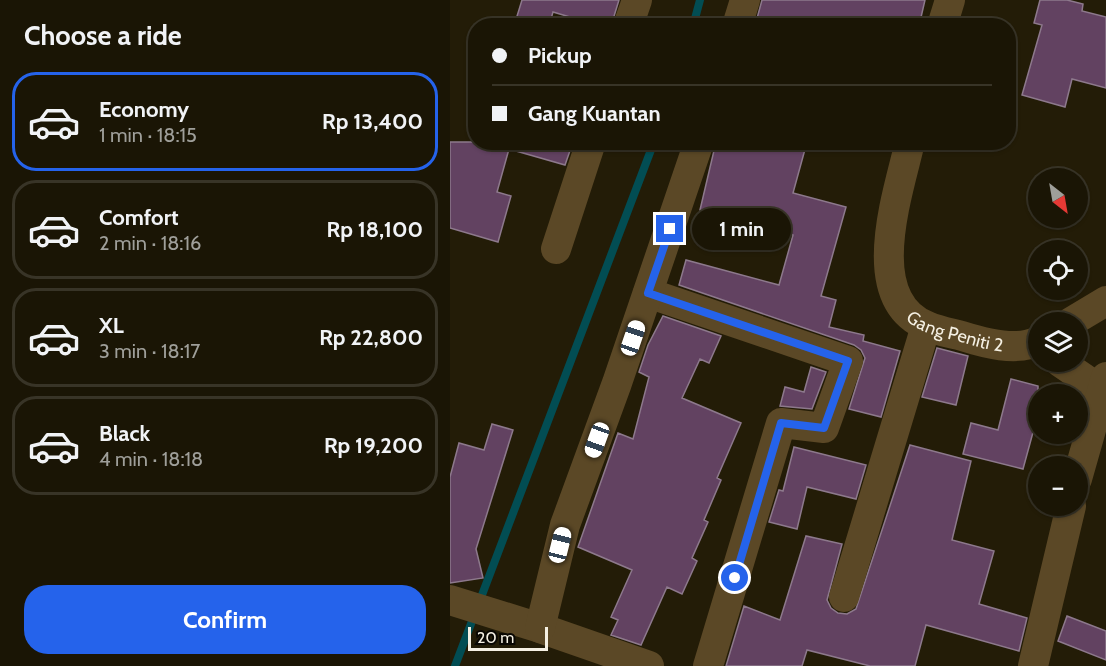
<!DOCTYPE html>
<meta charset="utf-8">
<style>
:root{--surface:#1a1505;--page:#272213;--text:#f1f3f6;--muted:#9f9f9a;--line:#383427;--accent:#2563eb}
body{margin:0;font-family:Cabin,sans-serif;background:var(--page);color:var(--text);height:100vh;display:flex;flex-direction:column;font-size:22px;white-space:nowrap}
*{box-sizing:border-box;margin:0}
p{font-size:20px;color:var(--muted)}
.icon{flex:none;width:33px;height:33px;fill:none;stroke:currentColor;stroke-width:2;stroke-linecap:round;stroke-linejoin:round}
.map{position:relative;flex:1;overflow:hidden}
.details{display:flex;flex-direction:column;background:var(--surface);width:450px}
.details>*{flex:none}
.top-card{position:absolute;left:18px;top:18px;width:548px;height:132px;border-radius:24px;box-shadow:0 2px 4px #0004,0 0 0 2px var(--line);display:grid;align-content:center;height:132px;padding:0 24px;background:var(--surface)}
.needle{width:39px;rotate:149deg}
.buttons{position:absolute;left:578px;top:168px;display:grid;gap:12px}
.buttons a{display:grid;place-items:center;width:60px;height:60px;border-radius:50%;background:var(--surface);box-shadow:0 2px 4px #0004,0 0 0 2px var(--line);font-size:30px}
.scale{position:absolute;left:18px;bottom:15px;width:80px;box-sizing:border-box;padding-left:6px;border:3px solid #f5f0e3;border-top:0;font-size:16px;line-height:21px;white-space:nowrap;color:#f5f0e3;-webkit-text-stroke:4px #090702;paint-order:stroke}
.end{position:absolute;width:27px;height:27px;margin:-14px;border:8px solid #2563eb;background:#fff;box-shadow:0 0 0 3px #fff}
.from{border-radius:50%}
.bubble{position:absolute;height:42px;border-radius:21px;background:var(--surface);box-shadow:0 2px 4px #0004,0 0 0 2px var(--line);font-size:20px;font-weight:700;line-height:42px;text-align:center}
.car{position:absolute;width:18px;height:36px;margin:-18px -9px;border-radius:8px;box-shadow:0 0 4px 2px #0007;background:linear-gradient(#fff 24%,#345 0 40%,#fff 0 76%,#345 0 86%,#fff 0)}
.top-card b{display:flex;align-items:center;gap:21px;height:57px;font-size:22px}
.top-card b+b{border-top:2px solid var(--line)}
.top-card i{width:15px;height:15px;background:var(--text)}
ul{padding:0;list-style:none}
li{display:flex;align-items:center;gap:18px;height:99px;margin:0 12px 9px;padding:0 12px;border:3px solid var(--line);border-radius:24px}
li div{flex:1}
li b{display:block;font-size:22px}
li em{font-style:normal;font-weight:700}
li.active{border-color:var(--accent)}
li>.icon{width:54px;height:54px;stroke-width:1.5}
h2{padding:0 24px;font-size:27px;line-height:72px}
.action{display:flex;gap:12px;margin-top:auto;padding:12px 24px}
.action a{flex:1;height:69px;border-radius:24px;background:var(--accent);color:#fff;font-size:24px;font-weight:700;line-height:69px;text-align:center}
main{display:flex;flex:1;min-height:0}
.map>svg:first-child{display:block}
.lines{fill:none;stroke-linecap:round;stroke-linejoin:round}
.stream{stroke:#024d53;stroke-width:8}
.building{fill:#624261;stroke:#8d798c;stroke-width:1.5}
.minor{stroke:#5b4826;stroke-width:30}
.route{stroke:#2563eb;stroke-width:8}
.labels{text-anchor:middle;stroke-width:5;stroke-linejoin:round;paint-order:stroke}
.street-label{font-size:18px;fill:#f5f0e3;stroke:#090702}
</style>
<main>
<section class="details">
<h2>Choose a ride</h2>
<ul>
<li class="active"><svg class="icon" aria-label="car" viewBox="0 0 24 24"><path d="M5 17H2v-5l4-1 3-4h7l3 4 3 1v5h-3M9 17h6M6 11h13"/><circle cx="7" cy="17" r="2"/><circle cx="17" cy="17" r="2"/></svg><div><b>Economy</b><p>1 min · 18:15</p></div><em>Rp 13,400</em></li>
<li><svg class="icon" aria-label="car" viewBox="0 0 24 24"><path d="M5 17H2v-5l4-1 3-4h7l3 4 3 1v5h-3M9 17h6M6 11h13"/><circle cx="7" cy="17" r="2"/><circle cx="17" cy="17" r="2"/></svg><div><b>Comfort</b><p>2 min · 18:16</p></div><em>Rp 18,100</em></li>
<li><svg class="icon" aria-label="car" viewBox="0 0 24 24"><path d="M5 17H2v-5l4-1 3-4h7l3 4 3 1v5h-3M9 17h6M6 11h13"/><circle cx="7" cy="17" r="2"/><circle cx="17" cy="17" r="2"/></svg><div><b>XL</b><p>3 min · 18:17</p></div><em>Rp 22,800</em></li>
<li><svg class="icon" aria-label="car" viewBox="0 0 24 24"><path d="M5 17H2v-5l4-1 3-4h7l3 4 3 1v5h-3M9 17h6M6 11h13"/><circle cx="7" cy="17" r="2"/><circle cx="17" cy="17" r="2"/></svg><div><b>Black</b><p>4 min · 18:18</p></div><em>Rp 19,200</em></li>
</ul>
<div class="action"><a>Confirm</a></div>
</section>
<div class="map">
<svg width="656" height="666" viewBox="0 0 656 666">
<rect width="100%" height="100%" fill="#231c07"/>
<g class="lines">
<path class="stream" d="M243 26 250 0
M5 666 204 142"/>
</g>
<path class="building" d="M72 0H169L161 26H150L103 12 99 26H64Z
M312 0H475L469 26H321L306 22Z
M590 0H617L633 4 632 11 656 17V88L622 79 615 107 572 95 592 25 584 23Z
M0 142H123L115 165 59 149 47 192 61 196 48 242 0 228Z
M266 142H278L302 149 303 142H357L343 193 396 207 371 296 386 300 379 327 414 335 413 341 450 351 431 417 399 409 415 358 411 350 404 345 229 285 236 260 329 285 343 235 250 210Z
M213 316 271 336 259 363 250 359 232 398 291 423 267 478 271 480 254 520 258 522 242 558 247 561 232 594 217 587 191 645 161 635 168 620 161 617 182 570 128 547 168 433 183 439 199 377 189 372 198 345Z
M487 348 518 356 506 405 472 397Z
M361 367 376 372 362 409 330 406 335 387 354 392Z
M561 379 588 386V426L585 425 573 469 513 454 521 423 548 430Z
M42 424 63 430 26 549 33 578 0 583V477L9 443 34 450Z
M460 445 521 461 502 540 544 551 529 604 577 618 569 651 476 625 465 666H420L357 650 352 666H276L294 606 330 620 356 536 392 544 377 600 381 608 388 613 397 614 406 609Z
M344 447 416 465 406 499 357 487 347 529 319 522 329 490 333 491Z
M617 616 656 631V660L608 641Z"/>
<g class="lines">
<g class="minor">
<path d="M178 26 187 0"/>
<path d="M287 26 295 0"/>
<path d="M492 26 500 0"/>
<path id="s1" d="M460 142C448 194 411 299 477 326 488 331 500 333 512 336 534 343 567 352 588 341"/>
<path d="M106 249 141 142"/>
<path d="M198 293 398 361 374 428 331 423 258 666"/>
<path d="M621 322 656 301"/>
<path d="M610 362 651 390"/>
<path d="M627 479 656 377"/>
<path d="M394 597 476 326"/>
<path d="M0 600 90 628 199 666"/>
<path d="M90 628 115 525 167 383 249 142"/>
<path d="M583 666 621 506"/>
</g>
</g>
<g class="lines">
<path class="route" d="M220 229 198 293 398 361 374 428 331 423 285 578"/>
</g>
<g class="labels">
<g class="street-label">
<text dy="6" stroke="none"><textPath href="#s1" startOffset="230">Gang Peniti 2</textPath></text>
</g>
</g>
</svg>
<div class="buttons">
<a><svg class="needle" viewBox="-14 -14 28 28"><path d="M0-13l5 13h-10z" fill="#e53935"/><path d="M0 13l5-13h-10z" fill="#9f9f9a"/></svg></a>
<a><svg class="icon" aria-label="locate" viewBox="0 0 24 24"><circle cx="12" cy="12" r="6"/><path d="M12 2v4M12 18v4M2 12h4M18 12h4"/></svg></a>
<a><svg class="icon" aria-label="layers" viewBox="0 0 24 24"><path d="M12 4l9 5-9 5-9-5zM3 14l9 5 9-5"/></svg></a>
<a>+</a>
<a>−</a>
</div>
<div class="scale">20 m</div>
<i class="end from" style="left:285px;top:578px"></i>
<i class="end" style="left:220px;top:229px"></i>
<div class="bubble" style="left:242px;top:208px;width:99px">1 min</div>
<i class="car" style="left:183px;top:338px;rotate:19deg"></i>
<i class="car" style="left:147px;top:440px;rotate:200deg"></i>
<i class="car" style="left:110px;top:545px;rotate:14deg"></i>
<div class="top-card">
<b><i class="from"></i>Pickup</b>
<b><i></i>Gang Kuantan</b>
</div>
</div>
</main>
